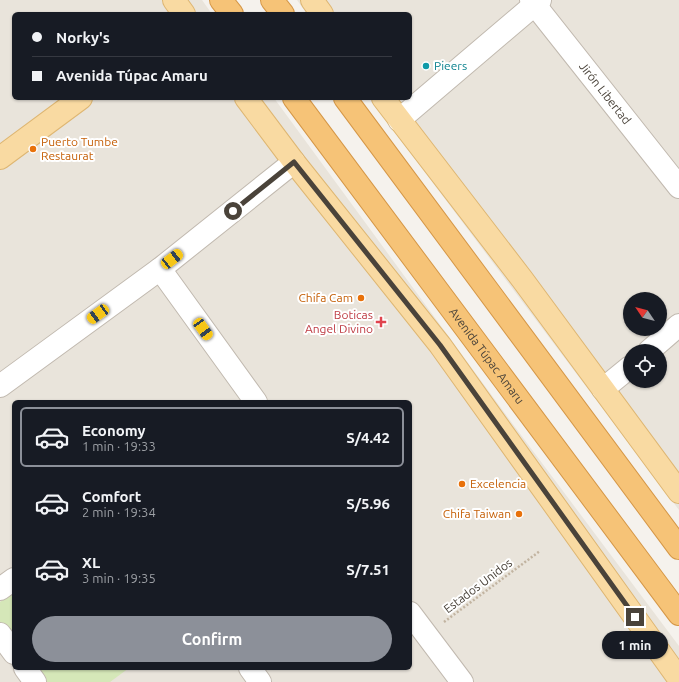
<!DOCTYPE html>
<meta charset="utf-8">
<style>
:root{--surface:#171b24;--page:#242831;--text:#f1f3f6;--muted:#9ea1a6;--line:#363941;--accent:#8c9099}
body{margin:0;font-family:Ubuntu,sans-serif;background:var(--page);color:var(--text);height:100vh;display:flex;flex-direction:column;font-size:15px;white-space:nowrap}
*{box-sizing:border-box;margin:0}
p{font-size:13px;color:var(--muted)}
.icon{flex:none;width:22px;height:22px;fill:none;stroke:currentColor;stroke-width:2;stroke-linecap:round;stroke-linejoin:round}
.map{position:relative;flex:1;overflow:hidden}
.panel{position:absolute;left:12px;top:400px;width:400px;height:270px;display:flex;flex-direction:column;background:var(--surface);border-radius:6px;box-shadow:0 1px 3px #0004}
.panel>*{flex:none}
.hud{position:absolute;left:12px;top:12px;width:400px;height:88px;border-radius:6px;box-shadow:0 1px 3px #0004;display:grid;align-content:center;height:88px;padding:0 20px;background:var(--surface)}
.needle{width:26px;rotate:305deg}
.tools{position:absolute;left:623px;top:292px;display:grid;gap:8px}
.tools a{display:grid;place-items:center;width:44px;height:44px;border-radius:50%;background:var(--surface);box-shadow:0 1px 3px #0004;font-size:20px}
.end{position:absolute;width:18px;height:18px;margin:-9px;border:5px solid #4a433a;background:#fff;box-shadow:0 0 0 2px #fff}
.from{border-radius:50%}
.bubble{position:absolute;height:28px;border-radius:14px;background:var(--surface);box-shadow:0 1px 3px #0004;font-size:13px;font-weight:600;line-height:28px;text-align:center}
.car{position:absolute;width:12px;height:24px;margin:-12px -6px;border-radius:5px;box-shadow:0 0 3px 1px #0007;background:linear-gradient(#f5c518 24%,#345 0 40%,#f5c518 0 76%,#345 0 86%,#f5c518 0)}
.hud b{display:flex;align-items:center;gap:14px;height:38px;font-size:15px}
.hud b+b{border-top:1px solid var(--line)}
.hud i{width:10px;height:10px;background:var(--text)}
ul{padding:7px 0 0;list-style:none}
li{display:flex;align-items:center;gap:12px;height:60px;margin:0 8px 6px;padding:0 12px;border:2px solid transparent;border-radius:6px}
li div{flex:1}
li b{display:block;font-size:15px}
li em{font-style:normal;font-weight:600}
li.active{border-color:var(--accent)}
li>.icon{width:36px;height:36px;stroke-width:1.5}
.cta{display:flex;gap:8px;margin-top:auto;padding:8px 20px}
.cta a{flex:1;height:46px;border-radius:24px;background:var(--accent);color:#fff;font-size:16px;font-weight:600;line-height:46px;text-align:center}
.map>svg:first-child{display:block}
.residential{fill:#e9e4db;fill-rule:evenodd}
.green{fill:#d5e7b8}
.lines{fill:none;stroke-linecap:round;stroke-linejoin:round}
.minor-casing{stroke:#c1b9af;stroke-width:24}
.major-casing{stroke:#deb672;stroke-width:24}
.highway-casing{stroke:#d59747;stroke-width:24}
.path{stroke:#c2b4a1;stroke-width:2.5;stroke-dasharray:2 2;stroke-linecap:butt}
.minor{stroke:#fff;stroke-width:22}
.major{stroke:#f9daa2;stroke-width:22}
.highway{stroke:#f6c377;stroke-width:22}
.route{stroke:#4a433a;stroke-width:5}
.culture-dot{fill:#0f9aa8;stroke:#fff;stroke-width:1.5}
.food-dot{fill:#e8710a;stroke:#fff;stroke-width:1.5}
.health-dot{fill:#e0444e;stroke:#fff;stroke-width:1.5}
.labels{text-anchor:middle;stroke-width:4;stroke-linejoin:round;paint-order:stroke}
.culture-label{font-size:12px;fill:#0d838f;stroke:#fff;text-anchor:start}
.street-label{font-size:12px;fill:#4a433a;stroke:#fff}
.food-label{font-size:12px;fill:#c56008;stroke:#fff;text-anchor:start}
.health-label{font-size:12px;fill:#be3a42;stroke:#fff;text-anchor:end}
</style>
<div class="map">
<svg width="679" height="682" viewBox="0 0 679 682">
<rect width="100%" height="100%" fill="#f5f2ed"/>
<path class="residential" d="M0 0H202L212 14H14V98H274L512 423 679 646V682H0ZM14 402H410V668H14Z
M297 0H679V510L369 98H410V14H307ZM630 299H660V329H630ZM630 351H660V381H630Z"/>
<path class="green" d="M14 592V641L0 622V602Z
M33 668H129L110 682H43Z"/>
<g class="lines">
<defs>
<g id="minor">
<path id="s1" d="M531 0 679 187"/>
<path d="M399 120 540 0"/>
<path d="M160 269 256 402"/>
<path d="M649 351 679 325"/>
<path d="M0 386 160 269 294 162"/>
<path d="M603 389 630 367"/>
<path d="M0 589 14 579"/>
<path d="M410 613 462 682"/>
<path d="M0 634 14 653"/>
<path d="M25 668 35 682"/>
<path d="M250 668 260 682"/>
</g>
<path id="major" d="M174 0 184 14
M312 0 322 14
M246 98 294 162 440 345 679 679
M383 98 522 279 679 492
M0 158 81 98"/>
<g id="highway">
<path d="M221 0 232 14"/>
<path d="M272 0 283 14"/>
<path id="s2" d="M294 98 679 614"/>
<path d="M345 98 679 548"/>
</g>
</defs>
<use href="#minor" class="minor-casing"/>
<use href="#major" class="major-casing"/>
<use href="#highway" class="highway-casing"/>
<path class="path" d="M444 622 540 551"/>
<use href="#minor" class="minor"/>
<use href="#major" class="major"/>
<use href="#highway" class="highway"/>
</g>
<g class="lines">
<path class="route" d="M233 211 294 162 440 345 635 617"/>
</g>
<circle class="culture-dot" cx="426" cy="66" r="4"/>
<g class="food-dot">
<circle cx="33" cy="149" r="4"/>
<circle cx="361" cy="298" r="4"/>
<circle cx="462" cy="484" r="4"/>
<circle cx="519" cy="514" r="4"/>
</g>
<path class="health-dot" d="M379 316h4v4h4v4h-4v4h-4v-4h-4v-4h4z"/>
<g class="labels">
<g class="culture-label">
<text x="434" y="70">Pieers</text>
</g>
<g class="street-label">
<text dy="4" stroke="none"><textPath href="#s1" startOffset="119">Jirón Libertad</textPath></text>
<text dy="4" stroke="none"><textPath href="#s2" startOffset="322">Avenida Túpac Amaru</textPath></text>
<text transform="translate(478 586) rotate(-37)" y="4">Estados Unidos</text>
</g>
<g class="food-label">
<text x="41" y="146">Puerto Tumbe<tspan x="41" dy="14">Restaurat</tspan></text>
<text x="353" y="302" text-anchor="end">Chifa Cam</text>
<text x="470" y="488">Excelencia</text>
<text x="511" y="518" text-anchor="end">Chifa Taiwan</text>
</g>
<g class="health-label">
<text x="373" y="319">Boticas<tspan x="373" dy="14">Angel Divino</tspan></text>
</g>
</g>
</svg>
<div class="tools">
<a><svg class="needle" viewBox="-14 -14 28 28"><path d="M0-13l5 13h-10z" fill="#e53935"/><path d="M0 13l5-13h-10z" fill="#9ea1a6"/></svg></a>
<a><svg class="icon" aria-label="locate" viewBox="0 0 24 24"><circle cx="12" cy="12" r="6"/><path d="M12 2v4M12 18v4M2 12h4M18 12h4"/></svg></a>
</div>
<i class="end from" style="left:233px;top:211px"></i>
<i class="end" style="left:635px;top:617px"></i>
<div class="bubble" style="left:602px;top:631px;width:66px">1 min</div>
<i class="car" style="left:172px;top:259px;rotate:52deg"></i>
<i class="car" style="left:98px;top:314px;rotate:234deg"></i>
<i class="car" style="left:203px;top:329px;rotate:144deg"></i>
<div class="hud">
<b><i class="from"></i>Norky's</b>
<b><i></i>Avenida Túpac Amaru</b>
</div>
<section class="panel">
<ul>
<li class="active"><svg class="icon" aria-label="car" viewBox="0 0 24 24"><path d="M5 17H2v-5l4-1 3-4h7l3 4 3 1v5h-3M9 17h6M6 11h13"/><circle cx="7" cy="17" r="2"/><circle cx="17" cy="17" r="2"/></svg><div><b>Economy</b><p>1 min · 19:33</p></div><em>S/4.42</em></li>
<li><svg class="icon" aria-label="car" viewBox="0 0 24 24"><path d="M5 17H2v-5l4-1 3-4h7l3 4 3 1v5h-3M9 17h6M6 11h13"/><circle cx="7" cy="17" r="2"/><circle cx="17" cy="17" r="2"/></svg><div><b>Comfort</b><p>2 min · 19:34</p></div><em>S/5.96</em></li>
<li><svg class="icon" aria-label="car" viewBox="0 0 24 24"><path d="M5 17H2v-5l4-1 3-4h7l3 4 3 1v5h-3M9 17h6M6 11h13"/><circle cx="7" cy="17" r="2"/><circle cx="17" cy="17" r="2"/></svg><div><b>XL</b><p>3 min · 19:35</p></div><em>S/7.51</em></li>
</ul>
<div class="cta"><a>Confirm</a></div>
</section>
</div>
